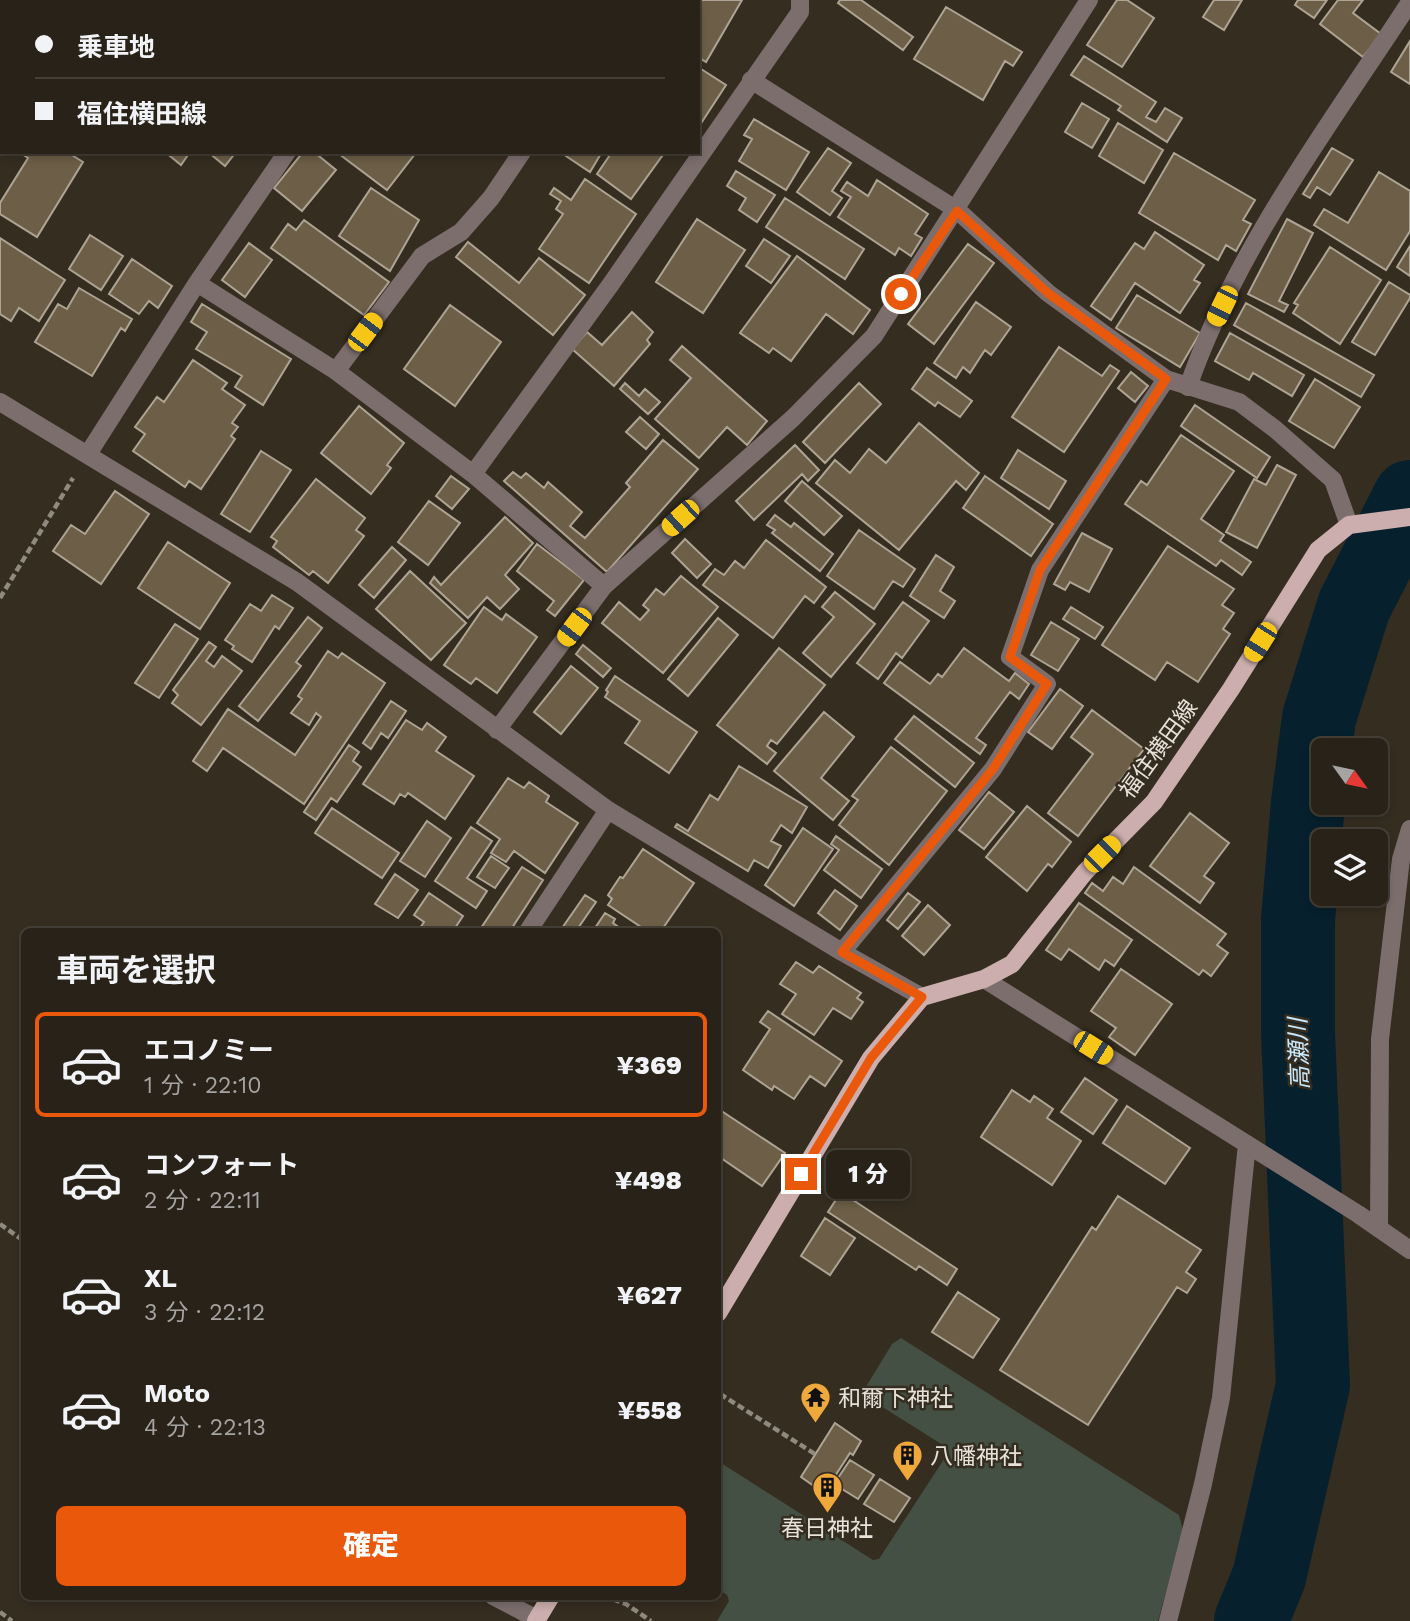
<!DOCTYPE html>
<html lang="ja">
<meta charset="utf-8">
<style>
:root{--surface:#282218;--page:#342f25;--text:#f1f3f6;--muted:#a5a4a2;--line:#443f37;--accent:#ea580c}
body{margin:0;font-family:"Work Sans","Noto Sans JP",sans-serif;background:var(--page);color:var(--text);height:100vh;display:flex;flex-direction:column;font-size:26px;white-space:nowrap}
*{box-sizing:border-box;margin:0}
p{font-size:23px;color:var(--muted)}
.icon{flex:none;width:38px;height:38px;fill:none;stroke:currentColor;stroke-width:2;stroke-linecap:round;stroke-linejoin:round}
.map{position:relative;flex:1;overflow:hidden}
.panel{position:absolute;left:21px;top:928px;width:700px;height:672px;display:flex;flex-direction:column;background:var(--surface);border-radius:10px;box-shadow:0 4px 10px #0003,0 0 0 2px var(--line)}
.panel>*{flex:none}
.hud{position:absolute;left:0px;top:0px;width:700px;height:154px;box-shadow:0 4px 10px #0003,0 0 0 2px var(--line);display:grid;align-content:center;height:154px;padding:0 35px;background:var(--surface)}
.needle{width:46px;rotate:123deg}
.fabs{position:absolute;left:1311px;top:738px;display:grid;gap:14px}
.fabs a{display:grid;place-items:center;width:77px;height:77px;border-radius:10px;background:var(--surface);box-shadow:0 4px 10px #0003,0 0 0 2px var(--line);font-size:35px}
.end{position:absolute;width:32px;height:32px;margin:-16px;border:9px solid #ea580c;background:#fff;box-shadow:0 0 0 4px #fff}
.from{border-radius:50%}
.bubble{position:absolute;height:49px;border-radius:10px;background:var(--surface);box-shadow:0 4px 10px #0003,0 0 0 2px var(--line);font-size:23px;font-weight:800;line-height:49px;text-align:center}
.car{position:absolute;width:21px;height:42px;margin:-21px -10px;border-radius:9px;box-shadow:0 0 5px 2px #0007;background:linear-gradient(#f5c518 24%,#345 0 40%,#f5c518 0 76%,#345 0 86%,#f5c518 0)}
.hud b{display:flex;align-items:center;gap:24px;height:66px;font-size:26px}
.hud b+b{border-top:2px solid var(--line)}
.hud i{width:18px;height:18px;background:var(--text)}
ul{padding:0;list-style:none}
li{display:flex;align-items:center;gap:21px;height:105px;margin:0 14px 10px;padding:0 21px;border:4px solid transparent;border-radius:10px}
li div{flex:1}
li b{display:block;font-size:26px}
li em{font-style:normal;font-weight:800}
li.current{border-color:var(--accent)}
li>.icon{width:63px;height:63px;stroke-width:1.5}
h2{padding:0 35px;font-size:32px;line-height:84px}
.primary-button{display:flex;gap:14px;margin-top:auto;padding:14px 35px}
.primary-button a{flex:1;height:80px;border-radius:10px;background:var(--accent);color:#fff;font-size:28px;font-weight:800;line-height:80px;text-align:center}
.map>svg:first-child{display:block}
.green{fill:#445044}
.lines{fill:none;stroke-linecap:round;stroke-linejoin:round}
.river{stroke:#06202d;stroke-width:74}
.building{fill:#6d5f47;stroke:#aea494;stroke-width:2}
.path{stroke:#90897f;stroke-width:4.5;stroke-dasharray:7 3.5;stroke-linecap:butt}
.minor{stroke:#7d6e6e;stroke-width:18}
.major{stroke:#cbaead;stroke-width:18}
.route{stroke:#ea580c;stroke-width:9}
.labels{text-anchor:middle;stroke-width:5;stroke-linejoin:round;paint-order:stroke}
.street-label{font-size:23px;fill:#e6e1d9;stroke:#352d20}
.poi-label{font-size:23px;fill:#e6e1d9;stroke:#352d20;text-anchor:start}
.water-label{font-size:24px;font-style:italic;fill:#c8e8fb;stroke:#352d20}
</style>
<div class="map">
<svg width="1410" height="1621" viewBox="0 0 1410 1621">
<rect width="100%" height="100%" fill="#352d20"/>
<path class="green" d="M901 1338 1179 1515 1183 1531 1158 1621H717L729 1601 727 1595 718 1589V1461L873 1560 879 1559 948 1453 946 1447 865 1396 864 1390 892 1344Z"/>
<g class="lines">
<path class="river" d="M1251 1621 1269 1577 1313 1385 1298 1033V920L1308 803 1319 718 1354 606 1410 497"/>
</g>
<path class="building" d="M679 0H742L706 62 698 57V2H678Z
M840 0H861L913 37 903 50 838 3Z
M1117 0H1127L1154 18 1122 67 1087 45Z
M1214 0H1242L1224 30 1203 17Z
M1298 0H1327L1314 18 1295 5Z
M1338 0H1363L1353 13 1381 34 1363 57 1320 24Z
M946 7 1022 52 1013 66 1005 61 983 100 914 59Z
M1410 41V84L1391 72Z
M1084 56 1156 102 1146 117 1156 122 1165 108 1182 118 1167 142 1118 110 1121 106 1071 75Z
M698 67 726 85 698 128 700 115 698 114Z
M1082 103 1109 119 1092 148 1065 132Z
M754 119 809 152 786 190 739 161 752 139 744 135Z
M1118 123 1163 150 1144 183 1099 156Z
M828 148 851 163 832 191 842 198 830 215 797 192Z
M1332 148 1353 160 1330 195 1317 187 1310 198 1303 194Z
M23 152H67L83 162 37 237 0 214V203L28 158 22 154Z
M165 152H190L181 165Z
M208 152H236L225 166Z
M303 152H314L336 170 302 211 274 188Z
M340 152H412L415 154 387 190 339 154Z
M560 152H602L590 172Z
M612 152H665L631 199 597 174Z
M1174 153 1255 200 1243 220 1251 224 1236 251 1226 245 1218 260 1139 213Z
M736 171 775 195 757 222 739 210 746 198 727 186Z
M1379 172 1410 191V231L1386 270 1314 225 1324 209 1348 223Z
M585 179 636 214 589 283 539 249 563 214 556 209 561 201 550 194 554 188 571 200Z
M877 180 928 214 915 234 922 238 911 256 899 248 895 255 838 217 851 197 841 191 847 182 868 196Z
M371 188 419 220 390 271 339 236Z
M785 198 864 249 845 279 766 227Z
M697 219 745 250 703 313 656 282Z
M1287 219 1313 233 1279 301 1288 305 1284 312 1248 294Z
M304 220 389 282 364 315 271 248 288 224 296 230Z
M1155 232 1204 265 1194 280 1200 283 1180 313 1135 283 1111 320 1091 306 1135 243 1144 249Z
M90 235 123 256 101 290 69 269Z
M0 238 65 280 39 321 19 308 11 321 0 314Z
M764 239 790 256 771 283 746 266Z
M468 242 519 283 539 258 585 295 553 335 456 257Z
M249 243 272 260 245 297 222 280Z
M968 244 994 263 934 344 908 324Z
M1410 246V276L1397 267Z
M1330 247 1381 280 1340 344 1293 313 1298 305 1294 303Z
M797 256 870 310 853 334 826 314 791 361 773 348 769 353 740 333Z
M132 259 172 286 158 308 149 301 139 314 109 294Z
M1389 282 1410 295V298L1375 355 1352 342Z
M79 288 132 319 125 331 121 328 92 376 35 342 58 304 67 309Z
M1137 295 1200 333 1180 367 1116 328Z
M976 302 1011 327 991 355 985 350 970 373 963 367 956 378 934 363Z
M1246 303 1374 375 1361 397 1234 325Z
M202 304 291 359 263 405 235 387 242 376 196 349 207 332 191 322Z
M450 305 501 342 455 406 404 369Z
M632 312 653 332 647 340 650 344 614 386 572 349 587 332 602 345Z
M1230 333 1304 375 1292 396 1253 373 1249 380 1215 361Z
M682 346 767 421 747 445 727 427 699 458 655 419 691 378 670 360Z
M1059 347 1102 376 1110 365 1119 371 1064 452 1012 417Z
M193 360 227 383 222 389 245 405 232 423 238 427 231 436 235 439 201 489 189 481 185 487 133 451 145 434 135 427 157 397 164 402Z
M927 368 972 401 960 417 938 402 935 406 912 389Z
M1131 372 1148 386 1135 402 1118 388Z
M1315 379 1360 407 1334 448 1289 421Z
M625 383 639 396 645 389 660 402 648 414 620 389Z
M859 383 881 404 825 463 803 442Z
M1195 405 1270 457 1257 478 1181 426Z
M359 406 404 443 387 465 391 468 371 494 321 453Z
M640 417 659 434 646 449 626 432Z
M919 423 979 473 966 490 956 481 899 550 816 483 835 460 850 473 869 449 886 463Z
M1181 435 1234 471 1201 519 1224 535 1220 541 1251 562 1242 575 1221 560 1216 566 1125 504 1141 481 1147 485Z
M663 440 698 469 607 572 504 481 513 472 521 478 526 473 544 488 548 482 582 512 570 526 585 538 630 487 626 483Z
M795 445 819 470 808 481 802 474 754 520 736 501Z
M1018 450 1066 481 1049 509 1001 478Z
M261 451 291 470 250 532 221 514Z
M1277 465 1296 475 1257 548 1226 532 1254 479 1266 485Z
M451 476 469 489 452 509 436 496Z
M985 476 1053 524 1031 556 963 508Z
M316 479 365 518 356 530 364 536 328 583 313 571 309 575 273 547 277 541 271 537Z
M802 481 842 516 824 535 785 501Z
M115 491 149 514 101 584 53 551 71 525 85 534Z
M429 501 460 523 428 565 398 542Z
M775 515 791 527 794 523 833 554 820 571 772 533 775 530 767 525Z
M505 517 533 543 505 575 519 589 500 609 487 597 468 618 430 583 434 577 441 585Z
M859 530 915 569 903 587 893 581 874 609 827 576Z
M1082 533 1112 549 1089 592 1070 582 1065 590 1054 584Z
M685 539 711 564 697 578 672 553Z
M766 540 826 587 814 603 805 596 773 638 703 585 715 569 724 575 735 561 744 568Z
M168 542 230 583 200 629 138 588Z
M537 544 584 580 555 616 547 610 554 601 517 571Z
M1168 546 1234 589 1222 605 1234 613 1223 629 1230 634 1198 682 1167 662 1155 680 1102 645Z
M392 547 406 560 374 598 359 585Z
M936 555 954 567 940 591 955 601 944 618 910 596Z
M410 571 466 623 431 660 376 609Z
M681 576 718 607 663 673 602 623 619 602 640 620 649 610 643 605 656 589 664 595Z
M835 592 875 624 831 677 803 653 834 617 822 607Z
M272 595 293 608 279 629 275 626 252 662 232 649 234 646 225 640 250 604 261 611Z
M903 602 929 621 902 658 896 653 878 679 857 663Z
M484 607 502 620 506 614 537 637 497 693 476 678 471 684 444 665Z
M1071 607 1103 627 1095 639 1063 619Z
M308 617 322 628 296 662 301 666 258 721 239 706Z
M718 618 738 635 688 696 668 679Z
M1051 622 1079 639 1058 671 1031 655Z
M175 624 198 639 159 698 135 683Z
M209 642 216 647 206 661 214 667 222 656 242 671 201 725 172 703 178 695 173 690Z
M583 645 611 668 603 677 576 654Z
M779 648 825 685 777 744 771 740 767 746 776 753 767 764 717 725Z
M964 648 1009 681 1015 673 1029 684 1019 699 1010 692 976 738 986 745 980 754 884 683 900 662 930 684 938 674 942 677Z
M328 651 338 658 342 653 385 683 304 804 223 748 207 771 193 761 228 709 295 755 321 717 316 713 309 725 291 713 302 699 298 696Z
M571 666 598 688 561 734 534 712Z
M615 676 697 732 669 773 625 743 640 721 605 697 608 692 606 690Z
M1060 689 1083 706 1052 749 1028 732Z
M391 701 406 711 388 738 381 733 371 749 363 743Z
M1092 710 1144 749 1078 836 1048 813 1093 754 1071 737Z
M824 712 854 737 821 778 849 801 833 820 774 771Z
M914 716 974 763 955 787 895 739Z
M406 720 422 730 427 723 446 737 436 751 474 776 445 819 408 793 405 797 400 794 394 804 363 784Z
M349 745 359 752 353 761 361 767 337 802 331 798 316 820 304 812Z
M891 747 947 791 889 865 839 825 858 800 852 796Z
M739 766 807 807 792 833 781 825 771 841 781 846 768 868 754 860 748 871 675 827 677 824 688 831 710 795 718 800Z
M508 778 524 788 529 782 549 796 546 802 578 823 545 873 514 851 506 862 491 853 500 839 477 823Z
M989 792 1014 812 984 849 959 830Z
M1027 806 1071 842 1052 867 1048 864 1027 891 986 857Z
M332 808 399 853 382 878 315 833Z
M1190 813 1229 843 1204 876 1214 883 1200 903 1150 866Z
M427 821 451 838 425 877 400 861Z
M471 827 492 841 467 878 487 891 476 908 435 881Z
M803 828 833 849 794 906 765 885Z
M836 836 882 869 861 898 824 870 839 850 831 844Z
M643 849 694 883 661 931H647L608 905 612 899 608 895 620 877 623 878Z
M491 856 509 868 495 888 477 877Z
M522 867 543 880 510 931H479Z
M1134 867 1226 934 1217 945 1228 953 1211 976 1203 970 1199 975 1085 893 1092 883 1103 891 1113 877 1123 884Z
M395 874 418 890 398 918 375 904Z
M835 890 857 906 840 930 818 913Z
M429 893 463 916 453 931H418L424 922 414 915Z
M908 893 920 902 898 929 887 920Z
M585 895 596 902 576 931H560Z
M1079 903 1132 940 1114 966 1105 960 1099 970 1069 949 1061 960 1046 950Z
M928 905 950 925 924 955 902 936Z
M605 913 615 919 613 923 624 931H593Z
M796 962 813 973 819 966 861 993 857 998 863 1002 851 1019 833 1008 814 1035 782 1014 796 994 780 984Z
M1121 969 1172 1004 1135 1055 1109 1037 1116 1028 1091 1011Z
M768 1011 842 1061 825 1086 810 1076 794 1099 774 1086 772 1090 743 1070 770 1029 760 1022Z
M1085 1078 1117 1100 1093 1134 1061 1112Z
M1012 1090 1030 1102 1034 1096 1053 1109 1047 1118 1081 1141 1052 1185 981 1137Z
M1127 1106 1190 1148 1165 1184 1103 1143Z
M720 1110 785 1153 762 1186 718 1156V1113Z
M841 1192 957 1269 947 1285 919 1266 916 1270 828 1212Z
M1118 1196 1201 1250 1186 1272 1196 1279 1187 1293 1177 1287 1088 1425 1000 1370 1092 1227 1096 1230Z
M825 1218 855 1238 830 1275 801 1256Z
M958 1292 999 1319 973 1358 932 1332Z
M835 1423 861 1441 853 1455 850 1453 824 1493 801 1477Z
M850 1460 874 1475 858 1499 834 1484Z
M880 1479 910 1498 894 1522 864 1504Z"/>
<g class="lines">
<path class="path" d="M0 598 73 478
M0 1224 24 1241
M720 1394 815 1454
M603 1596 626 1604 651 1621
M0 1612 12 1621"/>
<path class="minor" d="M57 2 58 0
M275 2 276 0
M621 2V0
M751 80 957 210 1048 293 1166 379 1239 402 1275 429 1333 480 1349 525
M0 90 2 87
M197 283 336 371 473 474 604 586
M336 371 422 256 461 232 491 198 522 152
M1188 387C1236 248 1330 125 1410 2
M0 402 297 582 608 810 842 952 922 997
M88 454 197 283 287 152
M473 474 611 284 800 12V0
M497 730 604 586 793 418 874 336 1089 0
M528 931 608 810
M842 952 993 769 1047 684 1010 657 1040 570 1166 379
M984 979 1358 1214 1410 1250
M1379 1229 1380 1039 1401 859 1410 829
M493 1596 537 1619
M1168 1621 1203 1484 1221 1398 1247 1144"/>
<path class="major" d="M718 1313 871 1058 922 997 984 979 1012 964 1085 872 1154 802 1231 689 1318 550 1349 525 1410 517
M536 1621 551 1596"/>
</g>
<g class="lines">
<path class="route" d="M801 1174 871 1058 922 997 842 952 993 769 1047 684 1010 657 1040 570 1166 379 1048 293 957 211 901 294"/>
</g>
<defs>
<symbol id="temple-pin" viewBox="-11 -11 22 30"><path d="M0 17L-7.5 6A9.5 9.5 0 1 1 7.5 6Z" fill="#eea83c" stroke="#352d20"/><path d="M0-6L5-2H3V0L6.5 2.5H4V6H1.5V3h-3V6H-4V2.5H-6.5L-3 0V-2H-5Z" fill="#111"/></symbol>
<symbol id="building-pin" viewBox="-11 -11 22 30"><path d="M0 17L-7.5 6A9.5 9.5 0 1 1 7.5 6Z" fill="#eea83c" stroke="#352d20"/><path d="M-4-6H4V6H1V3H-1V6H-4ZM-2.5-4.3h1.7v1.8h-1.7ZM.8-4.3h1.7v1.8H.8ZM-2.5-1h1.7V.8h-1.7ZM.8-1h1.7V.8H.8Z" fill="#111"/></symbol>
</defs>
<g fill-rule="evenodd">
<use href="#temple-pin" x="798" y="1380" width="35" height="47"/>
<use href="#building-pin" x="890" y="1438" width="35" height="47"/>
<use href="#building-pin" x="810" y="1470" width="35" height="47"/>
</g>
<g class="labels">
<g class="street-label">
<text transform="translate(1158 749) rotate(-54)" y="8">福住横田線</text>
</g>
<g class="poi-label">
<text x="838" y="1406">和爾下神社</text>
<text x="930" y="1464">八幡神社</text>
<text x="827" y="1536" text-anchor="middle">春日神社</text>
</g>
<g class="water-label">
<text transform="translate(1299 1054) rotate(-92)" y="8">高瀬川</text>
</g>
</g>
</svg>
<div class="fabs">
<a><svg class="needle" viewBox="-14 -14 28 28"><path d="M0-13l5 13h-10z" fill="#e53935"/><path d="M0 13l5-13h-10z" fill="#a5a4a2"/></svg></a>
<a><svg class="icon" aria-label="layers" viewBox="0 0 24 24"><path d="M12 4l9 5-9 5-9-5zM3 14l9 5 9-5"/></svg></a>
</div>
<i class="end from" style="left:901px;top:294px"></i>
<i class="end" style="left:801px;top:1174px"></i>
<div class="bubble" style="left:826px;top:1150px;width:84px">1 分</div>
<i class="car" style="left:1222px;top:306px;rotate:206deg"></i>
<i class="car" style="left:365px;top:332px;rotate:37deg"></i>
<i class="car" style="left:680px;top:518px;rotate:228deg"></i>
<i class="car" style="left:574px;top:627px;rotate:217deg"></i>
<i class="car" style="left:1260px;top:642px;rotate:212deg"></i>
<i class="car" style="left:1102px;top:854px;rotate:45deg"></i>
<i class="car" style="left:1093px;top:1048px;rotate:122deg"></i>
<div class="hud">
<b><i class="from"></i>乗車地</b>
<b><i></i>福住横田線</b>
</div>
<section class="panel">
<h2>車両を選択</h2>
<ul>
<li class="current"><svg class="icon" aria-label="car" viewBox="0 0 24 24"><path d="M5 17H2v-5l4-1 3-4h7l3 4 3 1v5h-3M9 17h6M6 11h13"/><circle cx="7" cy="17" r="2"/><circle cx="17" cy="17" r="2"/></svg><div><b>エコノミー</b><p>1 分 · 22:10</p></div><em>¥369</em></li>
<li><svg class="icon" aria-label="car" viewBox="0 0 24 24"><path d="M5 17H2v-5l4-1 3-4h7l3 4 3 1v5h-3M9 17h6M6 11h13"/><circle cx="7" cy="17" r="2"/><circle cx="17" cy="17" r="2"/></svg><div><b>コンフォート</b><p>2 分 · 22:11</p></div><em>¥498</em></li>
<li><svg class="icon" aria-label="car" viewBox="0 0 24 24"><path d="M5 17H2v-5l4-1 3-4h7l3 4 3 1v5h-3M9 17h6M6 11h13"/><circle cx="7" cy="17" r="2"/><circle cx="17" cy="17" r="2"/></svg><div><b>XL</b><p>3 分 · 22:12</p></div><em>¥627</em></li>
<li><svg class="icon" aria-label="car" viewBox="0 0 24 24"><path d="M5 17H2v-5l4-1 3-4h7l3 4 3 1v5h-3M9 17h6M6 11h13"/><circle cx="7" cy="17" r="2"/><circle cx="17" cy="17" r="2"/></svg><div><b>Moto</b><p>4 分 · 22:13</p></div><em>¥558</em></li>
</ul>
<div class="primary-button"><a>確定</a></div>
</section>
</div>
